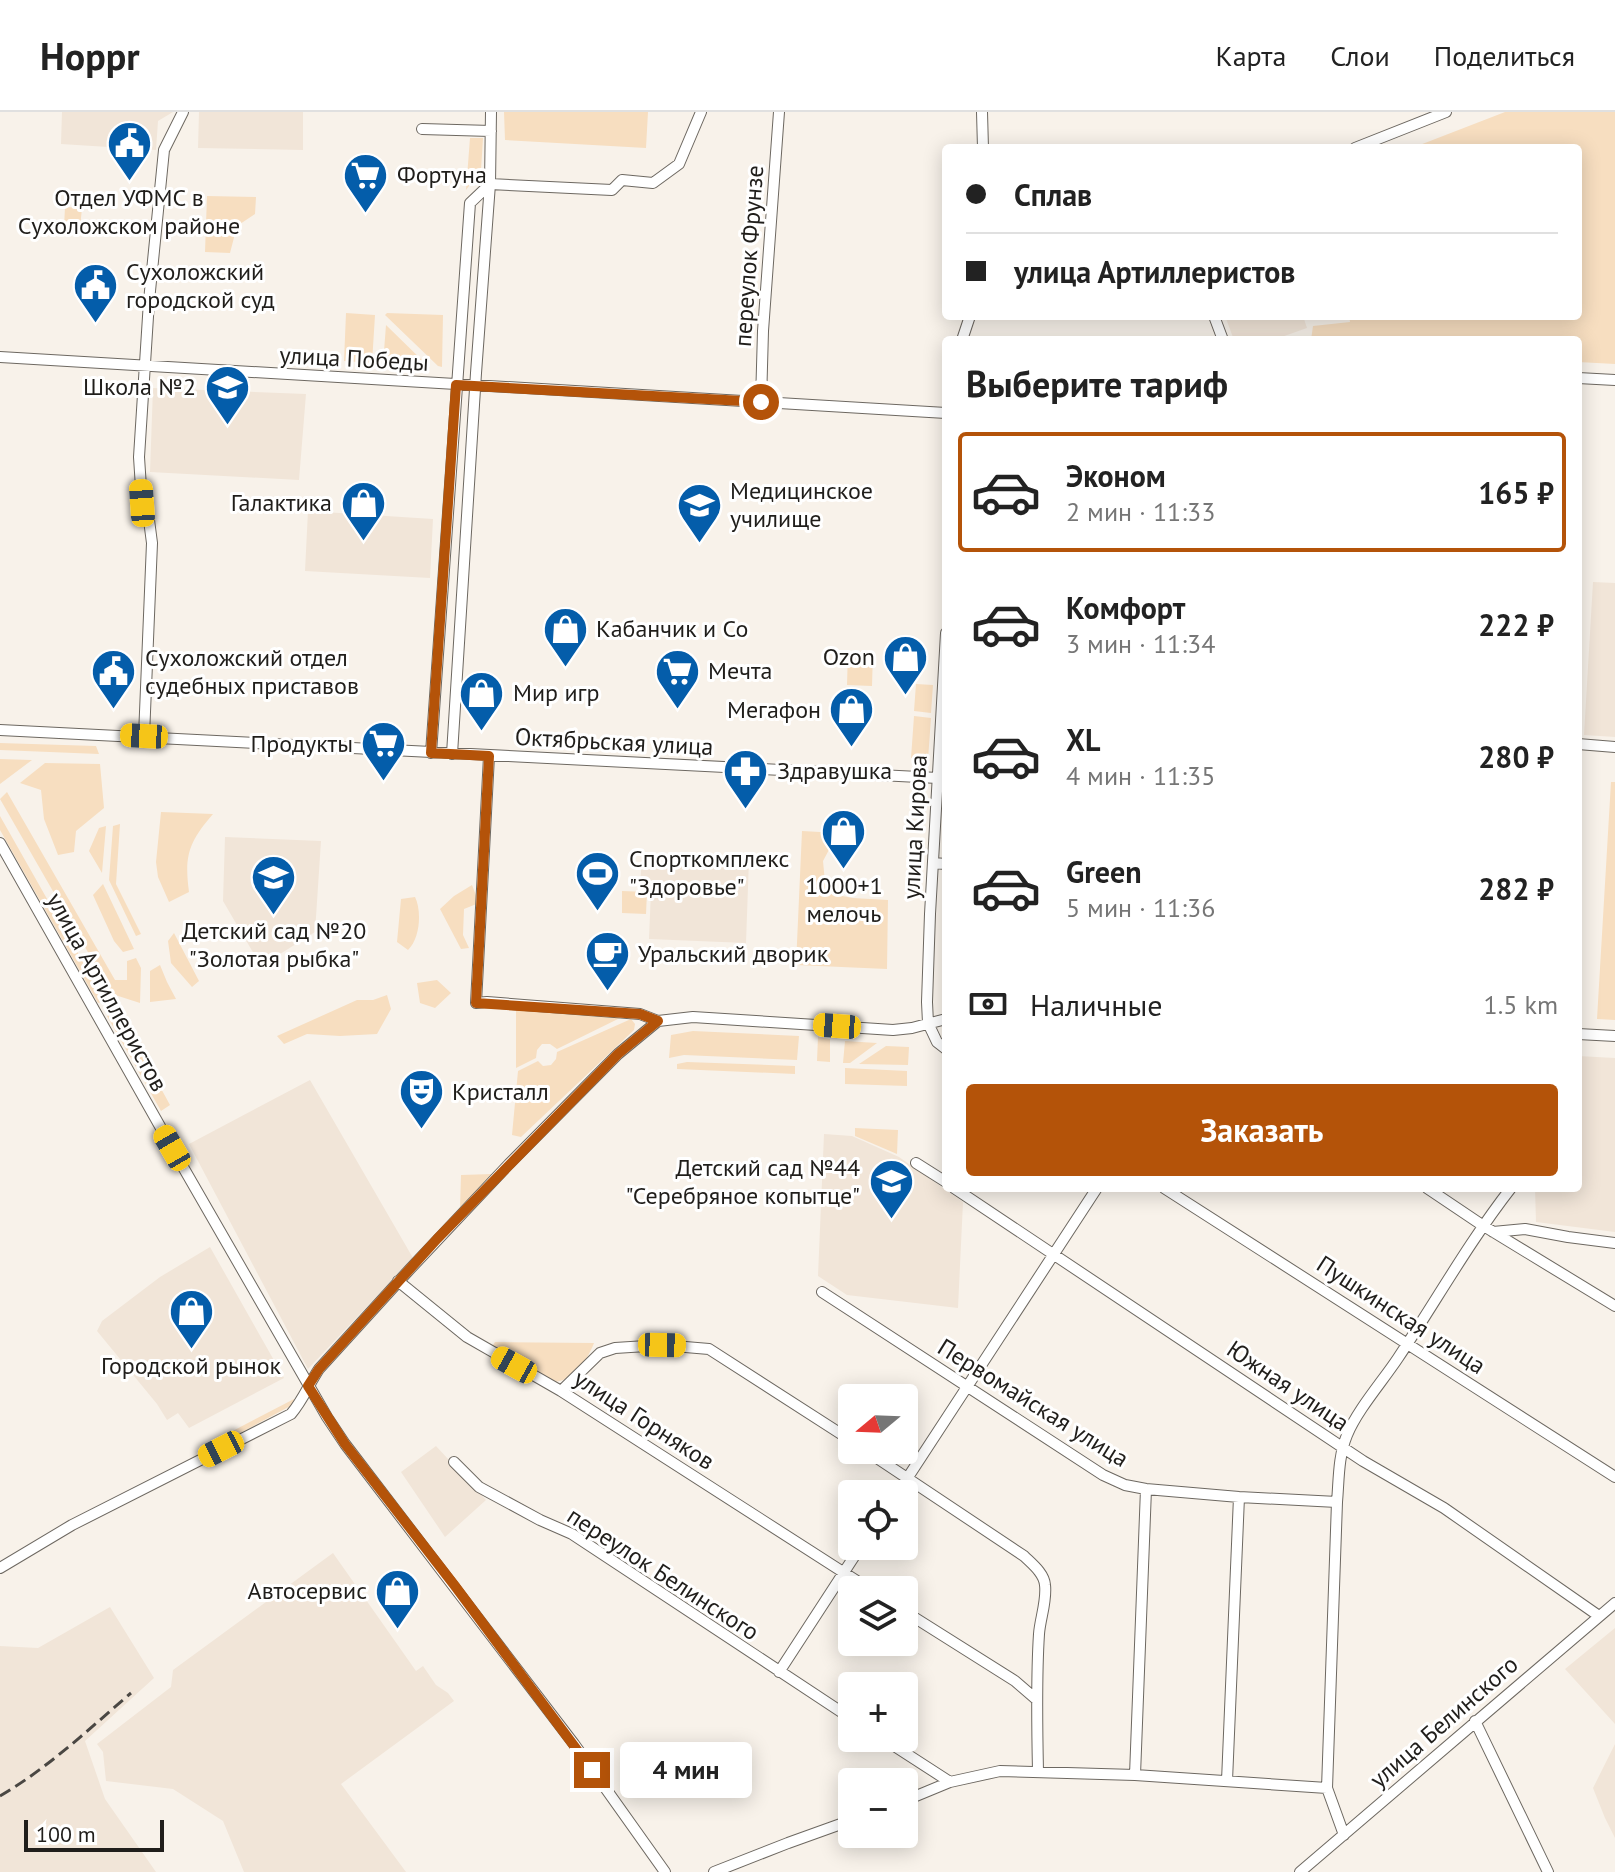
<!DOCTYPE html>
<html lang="ru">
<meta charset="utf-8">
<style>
:root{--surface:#fff;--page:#f2f2f2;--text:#222;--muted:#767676;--line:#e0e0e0;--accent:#b45309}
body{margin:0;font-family:"PT Sans",sans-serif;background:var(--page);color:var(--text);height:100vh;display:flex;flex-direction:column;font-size:30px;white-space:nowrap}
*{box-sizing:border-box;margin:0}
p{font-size:26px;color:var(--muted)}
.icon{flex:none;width:44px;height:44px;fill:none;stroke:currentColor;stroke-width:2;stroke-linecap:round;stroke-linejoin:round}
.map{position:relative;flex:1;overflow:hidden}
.sheet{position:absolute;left:942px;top:224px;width:640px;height:856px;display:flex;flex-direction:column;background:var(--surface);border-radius:8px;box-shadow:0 4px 20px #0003}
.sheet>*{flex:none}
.guide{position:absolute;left:942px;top:32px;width:640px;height:176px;border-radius:8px;box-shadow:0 4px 20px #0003;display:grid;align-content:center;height:176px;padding:0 24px;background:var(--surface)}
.needle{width:52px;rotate:251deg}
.controls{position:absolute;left:838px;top:1272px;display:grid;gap:16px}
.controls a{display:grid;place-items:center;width:80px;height:80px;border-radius:8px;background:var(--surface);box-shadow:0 4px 20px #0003;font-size:40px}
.scale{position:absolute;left:24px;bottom:20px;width:140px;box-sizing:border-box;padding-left:8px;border:4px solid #201e1b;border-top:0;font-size:22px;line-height:28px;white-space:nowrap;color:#201e1b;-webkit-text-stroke:6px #fff;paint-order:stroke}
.end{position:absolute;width:36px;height:36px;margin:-18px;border:10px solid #b45309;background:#fff;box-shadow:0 0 0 4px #fff}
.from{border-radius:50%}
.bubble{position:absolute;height:56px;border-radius:8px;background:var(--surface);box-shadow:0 4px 20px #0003;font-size:26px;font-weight:700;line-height:56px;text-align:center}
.car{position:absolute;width:24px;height:48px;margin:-24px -12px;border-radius:10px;box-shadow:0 0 6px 2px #0007;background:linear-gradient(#f5c518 24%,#345 0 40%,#f5c518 0 76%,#345 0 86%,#f5c518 0)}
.guide b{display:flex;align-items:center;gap:28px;height:76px;font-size:30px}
.guide b+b{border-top:2px solid var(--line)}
.guide i{width:20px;height:20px;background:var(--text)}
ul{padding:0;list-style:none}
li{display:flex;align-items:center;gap:24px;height:120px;margin:0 16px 12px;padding:0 8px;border:4px solid transparent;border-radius:8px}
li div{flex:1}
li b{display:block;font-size:30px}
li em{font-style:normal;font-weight:700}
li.current{border-color:var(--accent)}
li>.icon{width:72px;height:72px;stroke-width:1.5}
h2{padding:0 24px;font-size:36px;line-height:96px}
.pay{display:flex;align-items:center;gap:20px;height:88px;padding:0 24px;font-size:30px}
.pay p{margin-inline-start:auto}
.cta{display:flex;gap:16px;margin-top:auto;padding:16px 24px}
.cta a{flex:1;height:92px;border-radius:8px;background:var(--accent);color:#fff;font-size:32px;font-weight:700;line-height:92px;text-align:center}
header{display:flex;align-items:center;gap:48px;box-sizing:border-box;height:112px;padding:0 40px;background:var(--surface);border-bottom:2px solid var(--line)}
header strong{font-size:38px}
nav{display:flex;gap:44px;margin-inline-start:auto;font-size:28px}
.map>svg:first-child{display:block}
.built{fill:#f1e5d8}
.green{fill:#f7dec0}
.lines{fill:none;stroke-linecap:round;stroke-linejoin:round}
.minor-casing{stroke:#6d6861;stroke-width:12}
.minor{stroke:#fff;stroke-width:10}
.rail{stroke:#4a4743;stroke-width:3;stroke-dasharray:12 6;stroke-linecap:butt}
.route{stroke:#b45309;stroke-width:10}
.labels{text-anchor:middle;stroke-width:6;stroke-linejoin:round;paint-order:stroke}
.poi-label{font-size:24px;fill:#201e1b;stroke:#fff;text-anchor:start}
.street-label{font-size:24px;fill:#201e1b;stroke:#fff}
</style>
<header>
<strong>Hoppr</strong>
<nav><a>Карта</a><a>Слои</a><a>Поделиться</a></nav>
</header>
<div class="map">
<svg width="1615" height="1760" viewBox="0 0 1615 1760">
<rect width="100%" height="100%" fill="#f8f2ea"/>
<path class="built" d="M62 0H173L158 9 156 38 61 32Z
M199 0H303V38L198 36Z
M1225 204H1303L1307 216 1273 228H1234Z
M153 276 306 282 299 368 150 360Z
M308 399 433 407 430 466 305 459Z
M1593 470 1615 471V625L1584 623Z
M225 725 321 729 315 820 261 854 223 789Z
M642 742 749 747 746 831 649 827 651 778 640 777Z
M1578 944 1615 946V1120L1536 1110 1535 1076H1578Z
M310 968 413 1146 308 1257 189 1032Z
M824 1022 852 1024 899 1045 963 1090 958 1196 847 1183 818 1164Z
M210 1135 284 1266 189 1316 178 1301 167 1308 157 1292 97 1219 102 1209 160 1165Z
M436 1334 486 1388 445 1425 401 1360Z
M333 1441 416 1559 423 1554 436 1573 448 1581 454 1589 341 1672 406 1760H244L223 1709 173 1677 106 1669 103 1640 97 1632 171 1575 173 1558Z
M110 1495 154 1566 85 1629 105 1687 156 1760H0V1534L38 1536Z
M1615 1516V1612L1565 1557Z
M1615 1632V1726L1605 1706 1593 1676Z"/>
<path class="green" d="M504 0H648L646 36 505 28Z
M1505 0H1615V252L1578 250V228H1311L1313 214 1350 210 1349 204H1578V36H1412Z
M470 26H483L481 58 466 78Z
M207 84 256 85 255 102 237 114 230 141 205 140Z
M65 95 82 96 80 116 64 115Z
M346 201 375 203 372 251 344 249Z
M387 201 443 203 442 255 438 254 385 203Z
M386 213 430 256 383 252Z
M848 539 873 540 872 574 847 573Z
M916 572 933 573 931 601 914 599Z
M914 604 931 606 928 647 911 646Z
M0 631 96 634 99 642 0 638Z
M0 647 32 648 0 672Z
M45 651 100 652 104 696 76 719 74 740 58 743 44 707 41 678 20 671Z
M1611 670H1615V908L1597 907Z
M7 680 115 868H127V849L136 846 141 856 140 891 112 882 0 687Z
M161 700 213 702C189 730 184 743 189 780L169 790 158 765 156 750Z
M0 704 105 889 98 891 0 718Z
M120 712 116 772 141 822 136 824 109 768 113 714Z
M106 714 102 761 89 739 99 716Z
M802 719 838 721 823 749 826 781 853 786 888 788 887 857 796 853Z
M103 772 134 837 123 840 114 829 93 783Z
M472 773 479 791 464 797 463 823 469 836 461 837 440 797 454 784Z
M622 779 647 780 646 802 622 801Z
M415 785C422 799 420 827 408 838L397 830 401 787Z
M174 821 199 869 192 875 171 851 168 829Z
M160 853 167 870 176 887 150 890V859Z
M437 868 451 881 435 896 420 891 417 871Z
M387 883 391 897 377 922 340 924 307 922 284 932 277 924 357 888H373Z
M516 896 624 904 557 937 550 932H542L537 938 536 946 516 956Z
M114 902 122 905 170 993 161 999 107 904Z
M631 907 635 912 634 918 521 1025 512 1023 518 959 538 949 543 954 551 953 556 947 557 940Z
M693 919 799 924 797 948 684 943 669 946 671 923Z
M818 925 830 927V950L817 949Z
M845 929 877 931 850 951H843Z
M886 934 909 935 908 953 859 952Z
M687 950 795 954V962L677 957V952Z
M845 956 907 959V974L845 972Z
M855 1016 898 1018 897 1042 855 1024Z
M492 1062 460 1097 461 1063Z
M495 1230 594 1231C587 1249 573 1270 552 1270L491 1236Z
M294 1287 296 1291 227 1328 225 1323Z"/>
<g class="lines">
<defs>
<path id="minor" d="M982 0 983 36
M422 17 491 19
M1355 36 1446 0
M490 72 612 78 622 68 653 71 679 52 701 0
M1214 204 1223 228
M962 228 970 204
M0 245 946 301
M1578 266 1615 268
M761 290 763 219 779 0
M946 521 930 802 927 890 928 911 937 930 946 937
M0 618 938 666
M144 624 152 431 149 408 142 391 139 345 149 189 164 38 183 0
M1578 632 1615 635
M431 641 470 91 490 72
M452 642 476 261 490 72 491 0
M489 644 476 891 487 890 640 902 658 909
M0 731 179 1048 327 1305 345 1332 574 1632 665 1760
M933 751 946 752
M1578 922 1615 924
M916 1051 946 1070
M954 1076 1363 1349 1444 1396 1599 1504
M1164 1076 1615 1365
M1427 1076 1482 1113 1615 1194
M1493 1120 1525 1117 1568 1125 1615 1131
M398 1169 467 1225 561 1279 871 1478
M822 1180 1103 1363 1125 1373 1146 1377 1239 1385 1337 1390
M561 1279 600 1241 615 1236 662 1233 709 1237 852 1329
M865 1338 1024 1444C1032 1452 1044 1461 1045 1473 1047 1489 1040 1507 1039 1522 1036 1568 1037 1613 1038 1659
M454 1350 479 1375 540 1408 572 1422 852 1607
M897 1382 1097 1076
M0 1456 72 1413 291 1302C303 1288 309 1272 319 1257L410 1157 509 1052 618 942 658 909 693 905 893 918 912 916 946 907
M904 1499 1015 1569 1037 1588
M779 1560 861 1434
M1475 1609 1548 1760
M882 1626 950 1670
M1135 1663 1146 1377
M1227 1669 1239 1385
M904 1689 950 1670 1000 1659 1135 1663 1327 1676
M1344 1723 1327 1676 1337 1390C1339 1368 1338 1345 1347 1323 1358 1297 1382 1270 1398 1246 1436 1189 1469 1130 1511 1076
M714 1760 788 1731 852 1708
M1300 1760 1615 1491"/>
</defs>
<use href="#minor" class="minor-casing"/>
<use href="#minor" class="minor"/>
<path class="rail" d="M0 1684C48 1656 89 1617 131 1581"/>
</g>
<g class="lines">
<path class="route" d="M592 1658 455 1474 345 1332 308 1274 319 1257 437 1127 525 1037 618 942 658 909 640 902 476 891 489 644 431 641 456 273 761 290"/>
</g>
<defs>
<symbol id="civic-pin" viewBox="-11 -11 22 30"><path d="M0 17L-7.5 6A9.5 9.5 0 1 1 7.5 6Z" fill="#045daa" stroke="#fff"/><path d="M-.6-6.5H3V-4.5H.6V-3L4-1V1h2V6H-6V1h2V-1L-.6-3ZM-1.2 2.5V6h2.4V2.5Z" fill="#fff"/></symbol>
<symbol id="supermarket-pin" viewBox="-11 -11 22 30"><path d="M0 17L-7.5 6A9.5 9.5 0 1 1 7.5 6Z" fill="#045daa" stroke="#fff"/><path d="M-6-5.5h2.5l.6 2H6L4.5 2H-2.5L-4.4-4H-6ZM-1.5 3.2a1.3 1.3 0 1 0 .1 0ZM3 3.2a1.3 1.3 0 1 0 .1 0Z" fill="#fff"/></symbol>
<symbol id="school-pin" viewBox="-11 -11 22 30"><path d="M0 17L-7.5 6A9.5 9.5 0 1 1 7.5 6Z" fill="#045daa" stroke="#fff"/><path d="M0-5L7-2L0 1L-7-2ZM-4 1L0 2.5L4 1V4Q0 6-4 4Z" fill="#fff"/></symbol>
<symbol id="shop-pin" viewBox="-11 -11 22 30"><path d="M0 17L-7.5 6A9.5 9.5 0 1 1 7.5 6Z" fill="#045daa" stroke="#fff"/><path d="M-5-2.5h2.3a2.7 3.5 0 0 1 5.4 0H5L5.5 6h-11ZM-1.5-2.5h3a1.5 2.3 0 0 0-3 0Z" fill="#fff"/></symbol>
<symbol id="university-pin" viewBox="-11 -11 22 30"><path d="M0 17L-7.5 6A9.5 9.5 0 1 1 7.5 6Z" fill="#045daa" stroke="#fff"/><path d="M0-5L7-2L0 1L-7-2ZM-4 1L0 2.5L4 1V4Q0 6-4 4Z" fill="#fff"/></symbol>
<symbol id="pharmacy-pin" viewBox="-11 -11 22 30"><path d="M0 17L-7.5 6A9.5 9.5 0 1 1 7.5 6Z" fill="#045daa" stroke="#fff"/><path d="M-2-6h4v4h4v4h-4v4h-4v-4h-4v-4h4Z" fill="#fff"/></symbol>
<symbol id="stadium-pin" viewBox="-11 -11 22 30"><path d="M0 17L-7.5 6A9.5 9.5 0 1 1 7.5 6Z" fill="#045daa" stroke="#fff"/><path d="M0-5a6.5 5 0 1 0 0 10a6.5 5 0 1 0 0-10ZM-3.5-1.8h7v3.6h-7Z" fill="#fff"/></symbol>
<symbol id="cafe-pin" viewBox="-11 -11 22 30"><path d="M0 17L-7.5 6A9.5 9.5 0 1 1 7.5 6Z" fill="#045daa" stroke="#fff"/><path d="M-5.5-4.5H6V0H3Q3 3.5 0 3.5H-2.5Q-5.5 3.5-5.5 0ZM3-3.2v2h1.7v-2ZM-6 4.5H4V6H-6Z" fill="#fff"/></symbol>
<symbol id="theatre-pin" viewBox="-11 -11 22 30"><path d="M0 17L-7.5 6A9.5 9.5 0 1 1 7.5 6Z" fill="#045daa" stroke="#fff"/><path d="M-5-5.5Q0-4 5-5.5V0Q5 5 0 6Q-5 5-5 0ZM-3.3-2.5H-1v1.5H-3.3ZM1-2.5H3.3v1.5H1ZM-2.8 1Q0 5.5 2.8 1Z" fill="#fff"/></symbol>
</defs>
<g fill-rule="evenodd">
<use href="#civic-pin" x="104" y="6" width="51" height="69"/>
<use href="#supermarket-pin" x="340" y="38" width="51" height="69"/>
<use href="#civic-pin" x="70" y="148" width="51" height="69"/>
<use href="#school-pin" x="202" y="250" width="51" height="69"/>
<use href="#shop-pin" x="338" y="366" width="51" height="69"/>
<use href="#university-pin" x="674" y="368" width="51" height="69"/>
<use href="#shop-pin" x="540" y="492" width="51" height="69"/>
<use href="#shop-pin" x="880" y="520" width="51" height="69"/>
<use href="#supermarket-pin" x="652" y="534" width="51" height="69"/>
<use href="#civic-pin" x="88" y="534" width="51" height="69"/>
<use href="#shop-pin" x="456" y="556" width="51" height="69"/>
<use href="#shop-pin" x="826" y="572" width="51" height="69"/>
<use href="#supermarket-pin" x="358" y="606" width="51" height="69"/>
<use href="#pharmacy-pin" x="720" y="634" width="51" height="69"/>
<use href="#shop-pin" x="818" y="694" width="51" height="69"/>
<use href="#stadium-pin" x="572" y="736" width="51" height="69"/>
<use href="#school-pin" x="248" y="740" width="51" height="69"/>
<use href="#cafe-pin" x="582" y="816" width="51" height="69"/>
<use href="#theatre-pin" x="396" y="954" width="51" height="69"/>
<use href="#school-pin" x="866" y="1044" width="51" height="69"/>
<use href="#shop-pin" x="166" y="1174" width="51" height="69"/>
<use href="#shop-pin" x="372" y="1454" width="51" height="69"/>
</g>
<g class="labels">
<g class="poi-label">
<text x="397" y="71">Фортуна</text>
<text x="129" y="94" text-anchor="middle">Отдел УФМС в<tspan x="129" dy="28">Сухоложском районе</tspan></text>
<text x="126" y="168">Сухоложский<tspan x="126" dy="28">городской суд</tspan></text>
<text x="196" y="283" text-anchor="end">Школа №2</text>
<text x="730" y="387">Медицинское<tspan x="730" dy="28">училище</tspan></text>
<text x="332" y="399" text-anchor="end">Галактика</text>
<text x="596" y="525">Кабанчик и Со</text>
<text x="875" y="553" text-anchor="end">Ozon</text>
<text x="145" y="554">Сухоложский отдел<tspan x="145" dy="28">судебных приставов</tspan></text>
<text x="708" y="567">Мечта</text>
<text x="513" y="589">Мир игр</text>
<text x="821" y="606" text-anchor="end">Мегафон</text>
<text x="353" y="640" text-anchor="end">Продукты</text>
<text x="777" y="667">Здравушка</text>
<text x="629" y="755">Спорткомплекс<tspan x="629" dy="28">"Здоровье"</tspan></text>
<text x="844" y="782" text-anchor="middle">1000+1<tspan x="844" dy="28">мелочь</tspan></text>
<text x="274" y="827" text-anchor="middle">Детский сад №20<tspan x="274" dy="28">"Золотая рыбка"</tspan></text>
<text x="638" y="850">Уральский дворик</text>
<text x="452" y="988">Кристалл</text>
<text x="860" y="1064" text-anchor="end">Детский сад №44<tspan x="860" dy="28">"Серебряное копытце"</tspan></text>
<text x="191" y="1262" text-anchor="middle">Городской рынок</text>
<text x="367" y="1487" text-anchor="end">Автосервис</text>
</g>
<g class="street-label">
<text transform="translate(749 144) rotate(-86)" y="8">переулок Фрунзе</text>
<text transform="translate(354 247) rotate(3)" y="8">улица Победы</text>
<text transform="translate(614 630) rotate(3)" y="8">Октябрьская улица</text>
<text transform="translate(915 715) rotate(-87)" y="8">улица Кирова</text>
<text transform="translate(107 880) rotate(61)" y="8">улица Артиллеристов</text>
<text transform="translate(1401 1203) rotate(33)" y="8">Пушкинская улица</text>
<text transform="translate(1288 1274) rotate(34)" y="8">Южная улица</text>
<text transform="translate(1033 1291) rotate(32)" y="8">Первомайская улица</text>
<text transform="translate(644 1308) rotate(33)" y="8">улица Горняков</text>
<text transform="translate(663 1462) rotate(33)" y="8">переулок Белинского</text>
<text transform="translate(1444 1610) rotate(-41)" y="8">улица Белинского</text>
</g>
</g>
</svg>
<div class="controls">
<a><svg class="needle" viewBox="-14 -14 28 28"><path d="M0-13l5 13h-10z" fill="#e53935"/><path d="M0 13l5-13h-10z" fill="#767676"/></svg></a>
<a><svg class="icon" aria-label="locate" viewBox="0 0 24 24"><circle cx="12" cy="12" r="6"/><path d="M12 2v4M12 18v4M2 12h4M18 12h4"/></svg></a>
<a><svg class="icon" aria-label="layers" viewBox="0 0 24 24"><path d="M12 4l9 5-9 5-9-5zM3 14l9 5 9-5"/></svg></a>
<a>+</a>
<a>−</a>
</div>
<div class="scale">100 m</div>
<i class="end from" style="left:761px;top:290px"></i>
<i class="end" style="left:592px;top:1658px"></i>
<div class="bubble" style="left:620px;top:1630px;width:132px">4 мин</div>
<i class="car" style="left:142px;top:391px;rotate:356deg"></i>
<i class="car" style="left:144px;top:624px;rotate:273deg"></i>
<i class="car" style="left:837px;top:914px;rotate:274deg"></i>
<i class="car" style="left:172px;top:1036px;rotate:330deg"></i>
<i class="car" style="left:662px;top:1233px;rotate:91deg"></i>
<i class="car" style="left:514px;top:1253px;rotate:299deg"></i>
<i class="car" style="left:221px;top:1337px;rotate:243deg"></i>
<div class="guide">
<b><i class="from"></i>Сплав</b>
<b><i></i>улица Артиллеристов</b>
</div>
<section class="sheet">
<h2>Выберите тариф</h2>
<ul>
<li class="current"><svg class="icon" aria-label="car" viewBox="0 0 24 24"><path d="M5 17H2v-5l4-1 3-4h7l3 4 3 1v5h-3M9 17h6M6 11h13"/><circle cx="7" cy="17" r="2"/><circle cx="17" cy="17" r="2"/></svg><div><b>Эконом</b><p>2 мин · 11:33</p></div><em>165 ₽</em></li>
<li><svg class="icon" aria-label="car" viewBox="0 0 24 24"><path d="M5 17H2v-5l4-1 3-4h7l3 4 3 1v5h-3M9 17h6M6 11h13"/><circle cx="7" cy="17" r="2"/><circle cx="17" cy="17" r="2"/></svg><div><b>Комфорт</b><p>3 мин · 11:34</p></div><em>222 ₽</em></li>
<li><svg class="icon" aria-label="car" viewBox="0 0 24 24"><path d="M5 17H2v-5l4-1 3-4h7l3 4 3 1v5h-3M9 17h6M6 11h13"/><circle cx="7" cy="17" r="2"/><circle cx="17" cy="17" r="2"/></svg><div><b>XL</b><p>4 мин · 11:35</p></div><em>280 ₽</em></li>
<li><svg class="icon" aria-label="car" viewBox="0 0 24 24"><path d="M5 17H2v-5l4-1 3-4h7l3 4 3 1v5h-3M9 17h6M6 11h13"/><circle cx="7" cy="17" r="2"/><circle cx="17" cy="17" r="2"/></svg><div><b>Green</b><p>5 мин · 11:36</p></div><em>282 ₽</em></li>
</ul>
<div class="pay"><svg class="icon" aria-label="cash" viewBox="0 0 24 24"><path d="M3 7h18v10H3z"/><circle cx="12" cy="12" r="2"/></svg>Наличные<p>1.5 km</p></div>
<div class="cta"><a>Заказать</a></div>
</section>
</div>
